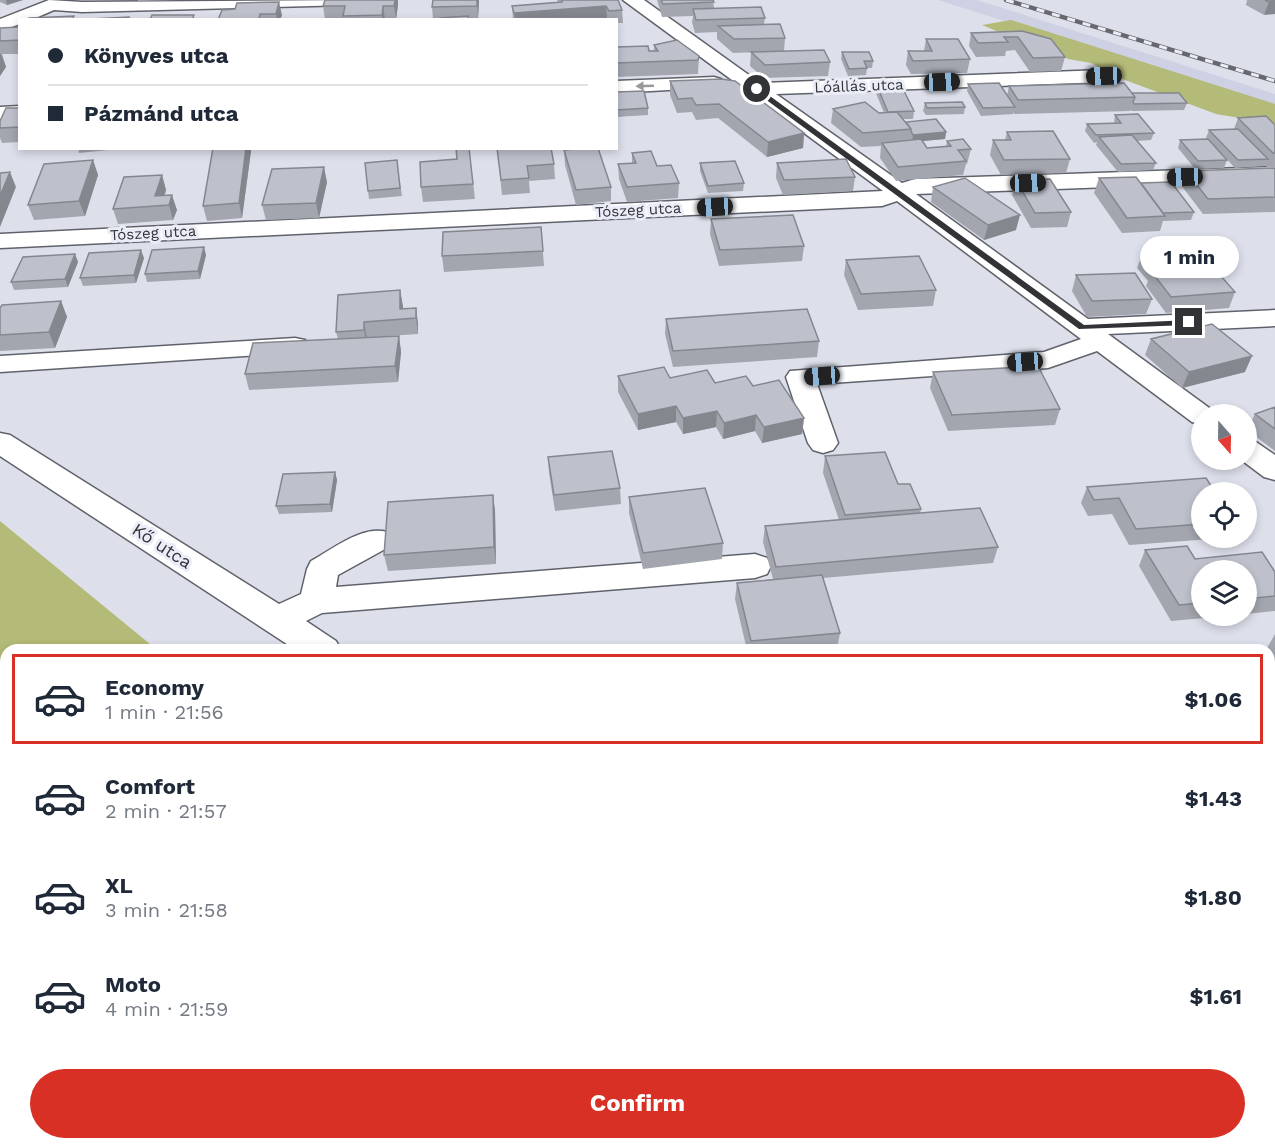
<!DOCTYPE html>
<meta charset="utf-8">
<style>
:root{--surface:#fff;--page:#f6f6f7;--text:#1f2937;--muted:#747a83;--line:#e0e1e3;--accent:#d93025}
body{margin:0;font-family:"Work Sans",sans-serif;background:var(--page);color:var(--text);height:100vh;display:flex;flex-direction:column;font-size:22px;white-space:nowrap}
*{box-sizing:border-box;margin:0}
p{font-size:20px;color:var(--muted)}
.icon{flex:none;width:33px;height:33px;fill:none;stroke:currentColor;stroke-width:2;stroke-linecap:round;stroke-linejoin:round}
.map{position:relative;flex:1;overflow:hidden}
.drawer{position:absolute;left:0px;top:644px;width:1275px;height:506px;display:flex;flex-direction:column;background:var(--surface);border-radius:18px 18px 0 0;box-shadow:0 3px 9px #0003}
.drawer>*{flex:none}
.top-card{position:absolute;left:18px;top:18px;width:600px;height:132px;border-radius:0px;box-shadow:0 3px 9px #0003;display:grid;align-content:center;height:132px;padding:0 30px;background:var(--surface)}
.needle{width:39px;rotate:160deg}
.fabs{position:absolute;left:1191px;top:404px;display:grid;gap:12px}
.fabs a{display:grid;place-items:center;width:66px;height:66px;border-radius:50%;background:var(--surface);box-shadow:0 3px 9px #0003;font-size:30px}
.end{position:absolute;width:27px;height:27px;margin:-14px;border:8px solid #323337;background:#fff;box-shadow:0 0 0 3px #fff}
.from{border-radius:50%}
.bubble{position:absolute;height:42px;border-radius:21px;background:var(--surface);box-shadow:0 3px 9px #0003;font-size:20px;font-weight:700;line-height:42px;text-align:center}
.car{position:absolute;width:18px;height:36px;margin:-18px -9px;border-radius:8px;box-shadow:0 0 4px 2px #0007;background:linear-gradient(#222 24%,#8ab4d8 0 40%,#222 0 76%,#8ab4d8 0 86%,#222 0)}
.top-card b{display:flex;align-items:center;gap:21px;height:57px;font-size:22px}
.top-card b+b{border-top:2px solid var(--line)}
.top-card i{width:15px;height:15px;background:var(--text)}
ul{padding:10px 0 0;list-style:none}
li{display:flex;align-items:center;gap:18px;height:90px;margin:0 12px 9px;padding:0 18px;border:3px solid transparent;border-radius:0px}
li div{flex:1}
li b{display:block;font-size:22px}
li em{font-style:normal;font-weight:700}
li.selected{border-color:var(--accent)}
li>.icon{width:54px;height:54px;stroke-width:1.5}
.primary-button{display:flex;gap:12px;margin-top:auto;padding:12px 30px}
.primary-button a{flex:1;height:69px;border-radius:36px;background:var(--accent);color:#fff;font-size:24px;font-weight:700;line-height:69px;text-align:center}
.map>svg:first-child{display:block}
.built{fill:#ced1e3}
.green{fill:#b4ba77}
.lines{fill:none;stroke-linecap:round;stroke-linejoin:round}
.minor-casing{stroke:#60626b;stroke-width:3}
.minor{fill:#fff;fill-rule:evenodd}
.rail-casing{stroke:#66686e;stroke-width:4.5}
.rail{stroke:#eaedf8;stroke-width:3;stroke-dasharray:8;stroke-linecap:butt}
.wall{fill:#a3a6af}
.shaded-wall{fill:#85878f}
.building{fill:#bec1cc;stroke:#85878f;stroke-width:1.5}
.oneway{fill:#98999b}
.route{fill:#323337}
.labels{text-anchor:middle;stroke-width:6;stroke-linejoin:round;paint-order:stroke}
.far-street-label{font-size:15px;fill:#323337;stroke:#eaedf8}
.street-label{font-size:18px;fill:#323337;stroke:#eaedf8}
</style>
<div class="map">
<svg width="1275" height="1148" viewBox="0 0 1275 1148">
<rect width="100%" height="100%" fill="#dde0eb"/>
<path class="built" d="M938 0H977L1275 94V107Z"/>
<path class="green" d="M1011 20 1275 104V124L1216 114 1117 77 1091 63 1068 59 1048 48 1016 39 982 25Z
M0 521 156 649 6 650V1143H920L927 1148H0Z"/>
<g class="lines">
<defs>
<path id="minor" d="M49 0 82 2 360 0 357 4 351 5 82 12 54 10 31 20H20V24L0 31V19Z
M623 0H644L760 83 1104 70 1111 72 1114 76 1111 80 1104 82 776 94 902 183 915 179 1275 167V181L916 194 1088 319 1275 310V326L1108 334 1212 410 1215 414H1202V425L1192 422 1097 351 1048 368 817 384 838 443 833 450 823 453 813 450 808 443 786 377 790 371 1044 352 1081 339 897 201 882 206 0 248V234L883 191Z
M714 77 721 79 724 83 721 87 616 93V81Z
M20 106V118L0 119V107Z
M295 338 305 340 308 346 305 352 0 372V356Z
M0 433 10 435 279 604 301 594 307 569 311 561C333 549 362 525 387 532L392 540 387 548 338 575 336 587 755 554 767 558 771 566 767 574 755 578 322 613 306 621 336 641 341 650H296L0 456Z
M1246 440 1256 442 1275 455V480L1264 477 1240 459H1246Z
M1269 830H1275V866H1269Z
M6 898V939L0 941V900Z
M251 1143H302L300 1148H249Z
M732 1143H784L786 1148H734Z
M813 1143H861L859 1148H811Z
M1073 1143H1127L1129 1148H1075Z"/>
</defs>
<use href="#minor" class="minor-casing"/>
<use href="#minor" class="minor"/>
<defs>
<path id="rail" d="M1006 0 1275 81"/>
</defs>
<use href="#rail" class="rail-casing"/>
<use href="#rail" class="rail"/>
</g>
<path class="wall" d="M0 0H23L7 5 0 2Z
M138 0H178L138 1Z
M325 0H398V5L396 19 325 20 323 6Z
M433 0H479L478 19 433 20 432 7Z
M557 0H618L622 10 623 23H616V20H513L512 6 558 2Z
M657 0H713L714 8 765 18 764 24 785 38 784 51 830 62 828 76 764 78 750 66 751 52H757L733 53 717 39V32L695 33 692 22 693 16 662 17Z
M1247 0H1275L1264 15 1246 5Z
M237 3 282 15 280 20H218L235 9Z
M20 27V54H2L6 67 0 76V28Z
M1022 31 1065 57 1061 71 1030 72 1015 50 1006 51 1005 56 976 57 969 46 971 33Z
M926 39 970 59 967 73 911 74 906 65 908 51H924Z
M654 45 699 56 698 74 616 77V47L649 51H654Z
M842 52 873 61 872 68H867L866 75 848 76 841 59Z
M670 81 804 133 803 148 767 157 718 118 696 120 692 112 677 113 670 95Z
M968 84 1007 96 1009 86 1132 93 1187 103 1184 110 1132 111 1131 110 1130 111 1014 114 1013 112V114L981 116 967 91Z
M877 86 914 111 913 119H903L906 122 946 132 945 139 923 141 927 148 946 146 947 141 971 149 967 164H966L963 175 896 181 880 158 881 146 861 147 831 123 833 109 884 113 876 93Z
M616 92 648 108V115L616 117Z
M925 103 965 107 964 114 926 115 923 111Z
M20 108V142L2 143 0 138V121Z
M1115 115 1154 133 1151 140 1137 141 1156 163 1153 170 1118 172 1096 145 1097 142 1094 143 1085 131 1087 124 1114 123Z
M1238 118 1275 125V167H1267L1265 165V166L1235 168 1220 152 1227 160 1224 168 1195 169 1178 148 1180 140 1207 139 1206 138 1209 130 1234 129Z
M1007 132 1070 159 1066 173 1001 175 990 155 993 140H1005Z
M78 148H119L118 149 79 153Z
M213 148H251V151L242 218 207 221 203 206Z
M469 148 475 199 423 202 421 187Z
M497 148 554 164 555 179 529 181 530 193 502 195Z
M564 150 611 187V201L576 205 565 165Z
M632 153 657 166 679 183 678 198 627 202 619 179 618 164 632 163Z
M93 160 98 175 85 216 34 220 28 205Z
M397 160 402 196 369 199 368 191Z
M700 163 744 183 743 191 708 193 700 171Z
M777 163 855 177 853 191 783 195 776 178Z
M1275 168V212L1203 214 1181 185 1186 171Z
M162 175 166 190 165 195 177 210 173 220 118 224 113 209Z
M1099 178 1141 183 1194 212 1191 220 1163 221 1160 231 1122 233 1094 193Z
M1016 180 1071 212 1067 227 1031 228 1012 195Z
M327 182 319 218 266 220 262 205Z
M933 187 1016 230 984 240 931 202Z
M711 219 804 246 802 261 719 266 710 234Z
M541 227 544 266 444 272 442 256Z
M1143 252 1235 292 1229 308 1166 313 1146 286 1148 281 1137 268Z
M75 254 78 262 68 287 14 290 11 282Z
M206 255 200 279 147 282 145 274Z
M144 258 136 283 83 286 80 278Z
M846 260 936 290 933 306 858 310 844 275Z
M1076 275 1152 299 1146 314 1087 317 1072 291Z
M400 290 403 309 416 308 418 324V334L373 337 399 336 401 352 398 382 249 390 245 374 338 339 336 332Z
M61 301 67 317 55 348 0 351V335Z
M666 319 819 341 817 357 673 367 665 334Z
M1151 339 1245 372 1182 388 1145 355Z
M933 372 1060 409 1055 425 948 431 930 388Z
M618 376 670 378 753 386 804 418 802 434 762 443 755 431 723 439 716 427 683 434 676 422 638 430 618 392Z
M1275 407V451L1247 430 1255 414Z
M825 456 898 484 921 509 920 513 998 547 993 563 823 578 840 633 837 649 747 650 735 599 737 583 773 579 763 542 765 526 839 520 823 473Z
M548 457 620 488 621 504 555 511 549 473Z
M335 472 337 480 332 512 279 514 276 506Z
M1087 487 1202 492V537H1226V538L1129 545 1112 514 1088 516 1081 503Z
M493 495 495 511 496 564 388 571 384 555Z
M629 497 723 543 722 559 643 569 629 513Z
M1145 550 1195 559 1275 572V611L1246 614V570H1202V615H1237L1171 621 1139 566Z
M1275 634V666L1269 656V650H1266Z
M1269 951 1275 963V1055L1269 1056Z"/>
<path class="shaded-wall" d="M6 0H23L7 5Z
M395 0H398V5L396 19 394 6Z
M477 0H479V3L478 19Z
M1275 1V14L1264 15 1269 2Z
M279 2 282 15 280 20H277L276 14Z
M383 6 385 20H382V15Z
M606 6 607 19 515 20 514 13Z
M1 53 6 67 0 76V55Z
M946 132 945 139 912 142 913 135Z
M804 133 803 148 767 157 768 142Z
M246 148H251V151L242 218 239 203Z
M93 160 98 175 85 216 79 201Z
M324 167 327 182 319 218 316 203Z
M10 172 16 187 0 227V196Z
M162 175 166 190 161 205 155 196Z
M172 195 177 210 173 220 169 205Z
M1020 215 1016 230 984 240 988 225Z
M204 247 206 255 200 279 198 271Z
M141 250 144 258 136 283 134 275Z
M75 254 78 262 68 287 65 279Z
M400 290 403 306V319L400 309Z
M61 301 67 317 55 348 49 332Z
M416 308 418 324V334L416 318Z
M364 322 367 338V346L364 330Z
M399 336 401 352 398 382 395 366Z
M1252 356 1245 372 1182 388 1189 372Z
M676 406V422L638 430V414Z
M717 411 716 427 683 434V418Z
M756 415 755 431 723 439 724 423Z
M804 418 802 434 762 443 764 427Z
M335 472 337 480 332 512 330 504Z
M493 495 495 511 496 564 494 547Z
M1275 791V810L1269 813V794Z"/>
<path class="building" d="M325 0H395L394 6H383L382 15 343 16 345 6H323Z
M433 0H477V6L432 7Z
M562 0H618L622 10 609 11 606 6 514 13 512 6 562 2Z
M661 0H713L714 2 663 4Z
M1265 0H1275V1L1269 2Z
M279 2 276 14H260L259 19 218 20 222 10 235 9 237 3Z
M761 7 765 18 696 20 693 9Z
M152 15H194L192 20H150Z
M74 16 72 20H28L29 18Z
M468 16V20H440V18Z
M129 17 128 20H90L91 19Z
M780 24 785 38 734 39 718 26Z
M20 27V40L0 41V28Z
M1022 31 1051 39 1065 57 1033 58 1018 37H1004L1008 42 978 43 971 33Z
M926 39H958L970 59 913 61 908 51H932Z
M677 40 699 56 698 60 616 63V47L648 46 649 51H658L654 45Z
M824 50 830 62 765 65 751 52Z
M842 52H869L873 61H864L867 68 849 69Z
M721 79 735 81 804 133 768 142 719 104 696 105 692 98 678 99 670 81Z
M999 83 1015 107 983 108 968 84Z
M1124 83 1135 97 1018 100 1009 86Z
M901 85 914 111 888 112 877 86Z
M644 91 648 108 616 110V92Z
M1132 93H1179L1187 103 1134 104 1133 102 1135 97Z
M865 102 879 113 897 112 911 129 863 133 833 109Z
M962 102 965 107 927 108 925 103Z
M6 108H20V127L0 128V121Z
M1138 114 1154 133 1096 135 1087 124 1121 123 1115 115Z
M1266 116 1275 125V153H1273L1238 118Z
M936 119 946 132 913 135 911 131V129L906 122Z
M1238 129 1268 159 1238 160 1209 130Z
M1053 131 1070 159 1004 160 993 140H1011L1007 132Z
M1132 135 1156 163 1121 164 1099 137Z
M921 139 927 148 951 146 947 141 963 139 971 149 958 150 966 161 898 167 882 143Z
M1208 139 1227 160 1198 161 1180 140Z
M213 148H246L239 203 203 206Z
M456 148H469L473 184 421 187 420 162 457 159Z
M497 148H551L554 164 527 166 529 178 501 180Z
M586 148H598L611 187 576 190 564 150Z
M651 151 657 166 671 165 679 183 627 187 618 164 636 163 632 153Z
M846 159 855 177 784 180 777 163Z
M93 160 79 201 28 205 44 164Z
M397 160 400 188 368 191 365 163Z
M735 161 744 183 708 186 700 163Z
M324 167 316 203 262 205 272 169Z
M1275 168V197L1208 199 1186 171Z
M10 172 0 196V173Z
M162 175 155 196 172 195 169 205 113 209 124 177Z
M1136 177 1165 216 1127 218 1099 178Z
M965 178 1020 215 988 225 933 187Z
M1050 179 1071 212 1035 213 1016 180Z
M1171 182 1194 212 1163 213 1141 183Z
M793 215 804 246 720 250 711 219Z
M541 227 543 251 442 256 443 232Z
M204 247 198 271 145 274 152 250Z
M1197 249 1235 292 1171 297 1151 271 1157 270 1143 252Z
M141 250 134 275 80 278 89 253Z
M75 254 65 279 11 282 23 257Z
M919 256 936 290 861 294 846 260Z
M1135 273 1152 299 1092 301 1076 275Z
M400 290V309L416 308V318L364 322V330L336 332 338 295Z
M61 301 49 332 0 335V308L2 305Z
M807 309 819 341 673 351 666 319Z
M1212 324 1252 356 1189 372 1151 339Z
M399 336 395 366 245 374 253 343Z
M1038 366 1060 409 952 415 933 372Z
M664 367 670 378 707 370 715 383 746 376 753 386 779 380 804 418 764 427 756 415 724 423 717 411 683 418 676 406 638 414 618 376Z
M1275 407V429L1255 414Z
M612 451 620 488 554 495 548 457Z
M885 452 898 484H910L921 509 845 515 825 456Z
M335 472 330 504 276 506 283 474Z
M1206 478 1215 492H1202V524L1136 529 1119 498 1094 500 1087 487Z
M705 488 723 543 643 553 629 497Z
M493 495 494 547 384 555 388 502Z
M980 508 998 547 776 567 765 526Z
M1187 546 1195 559 1262 552 1275 572V596L1246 599V570H1202V603L1179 605 1145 550Z
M822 575 840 633 751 641 737 583Z
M1269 713H1275V791L1269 794Z
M1269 951 1275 963V1043L1269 1044Z"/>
<defs><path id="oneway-solid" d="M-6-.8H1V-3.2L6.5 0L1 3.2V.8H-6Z" transform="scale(1.5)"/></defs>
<use class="oneway" href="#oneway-solid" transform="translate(645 86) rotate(178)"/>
<path class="route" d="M754 88H759L1084 325 1189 320 1193 322 1189 325 1079 329 754 91Z"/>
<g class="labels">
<g class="far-street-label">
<text transform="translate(859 86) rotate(-2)" y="5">Lóállás utca</text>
<text transform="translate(638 210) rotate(-3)" y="5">Tószeg utca</text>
<text transform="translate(153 233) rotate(-3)" y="5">Tószeg utca</text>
</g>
<g class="street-label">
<text transform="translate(162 546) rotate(33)" y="6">Kő utca</text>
</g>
</g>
</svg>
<div class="fabs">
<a><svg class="needle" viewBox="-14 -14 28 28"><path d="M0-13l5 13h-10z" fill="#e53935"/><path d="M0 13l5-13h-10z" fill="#747a83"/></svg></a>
<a><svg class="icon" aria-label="locate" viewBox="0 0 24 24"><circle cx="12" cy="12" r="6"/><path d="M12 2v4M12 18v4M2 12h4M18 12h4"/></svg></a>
<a><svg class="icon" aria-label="layers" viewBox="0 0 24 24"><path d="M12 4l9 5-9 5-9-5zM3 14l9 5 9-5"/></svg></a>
</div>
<i class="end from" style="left:757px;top:89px"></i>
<i class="end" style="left:1189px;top:322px"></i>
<div class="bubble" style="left:1140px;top:236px;width:99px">1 min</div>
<i class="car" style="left:1104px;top:76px;rotate:268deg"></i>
<i class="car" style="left:942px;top:82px;rotate:88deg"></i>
<i class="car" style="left:1185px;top:177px;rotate:268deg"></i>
<i class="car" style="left:1028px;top:183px;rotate:88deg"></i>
<i class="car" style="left:715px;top:207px;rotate:267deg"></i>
<i class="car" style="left:1025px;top:362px;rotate:266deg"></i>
<i class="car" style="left:822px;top:376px;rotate:266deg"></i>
<div class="top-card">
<b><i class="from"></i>Könyves utca</b>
<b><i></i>Pázmánd utca</b>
</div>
<section class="drawer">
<ul>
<li class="selected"><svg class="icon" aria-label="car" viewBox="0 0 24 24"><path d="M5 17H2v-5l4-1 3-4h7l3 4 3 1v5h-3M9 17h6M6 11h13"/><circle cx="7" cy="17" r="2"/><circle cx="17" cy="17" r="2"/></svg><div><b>Economy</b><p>1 min · 21:56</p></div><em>$1.06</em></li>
<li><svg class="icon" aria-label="car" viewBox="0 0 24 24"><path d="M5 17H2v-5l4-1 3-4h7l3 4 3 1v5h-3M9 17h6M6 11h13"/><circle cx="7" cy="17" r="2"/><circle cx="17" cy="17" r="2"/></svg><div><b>Comfort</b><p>2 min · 21:57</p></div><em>$1.43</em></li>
<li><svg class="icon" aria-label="car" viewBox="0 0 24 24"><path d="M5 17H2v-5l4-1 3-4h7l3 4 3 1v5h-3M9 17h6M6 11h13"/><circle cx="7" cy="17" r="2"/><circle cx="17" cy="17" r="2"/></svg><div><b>XL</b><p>3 min · 21:58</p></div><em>$1.80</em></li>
<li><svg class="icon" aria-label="car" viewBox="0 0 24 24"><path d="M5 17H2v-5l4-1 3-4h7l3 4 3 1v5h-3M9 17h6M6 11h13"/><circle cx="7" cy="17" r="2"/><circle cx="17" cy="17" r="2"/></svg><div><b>Moto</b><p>4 min · 21:59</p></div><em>$1.61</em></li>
</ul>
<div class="primary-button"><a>Confirm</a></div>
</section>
</div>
